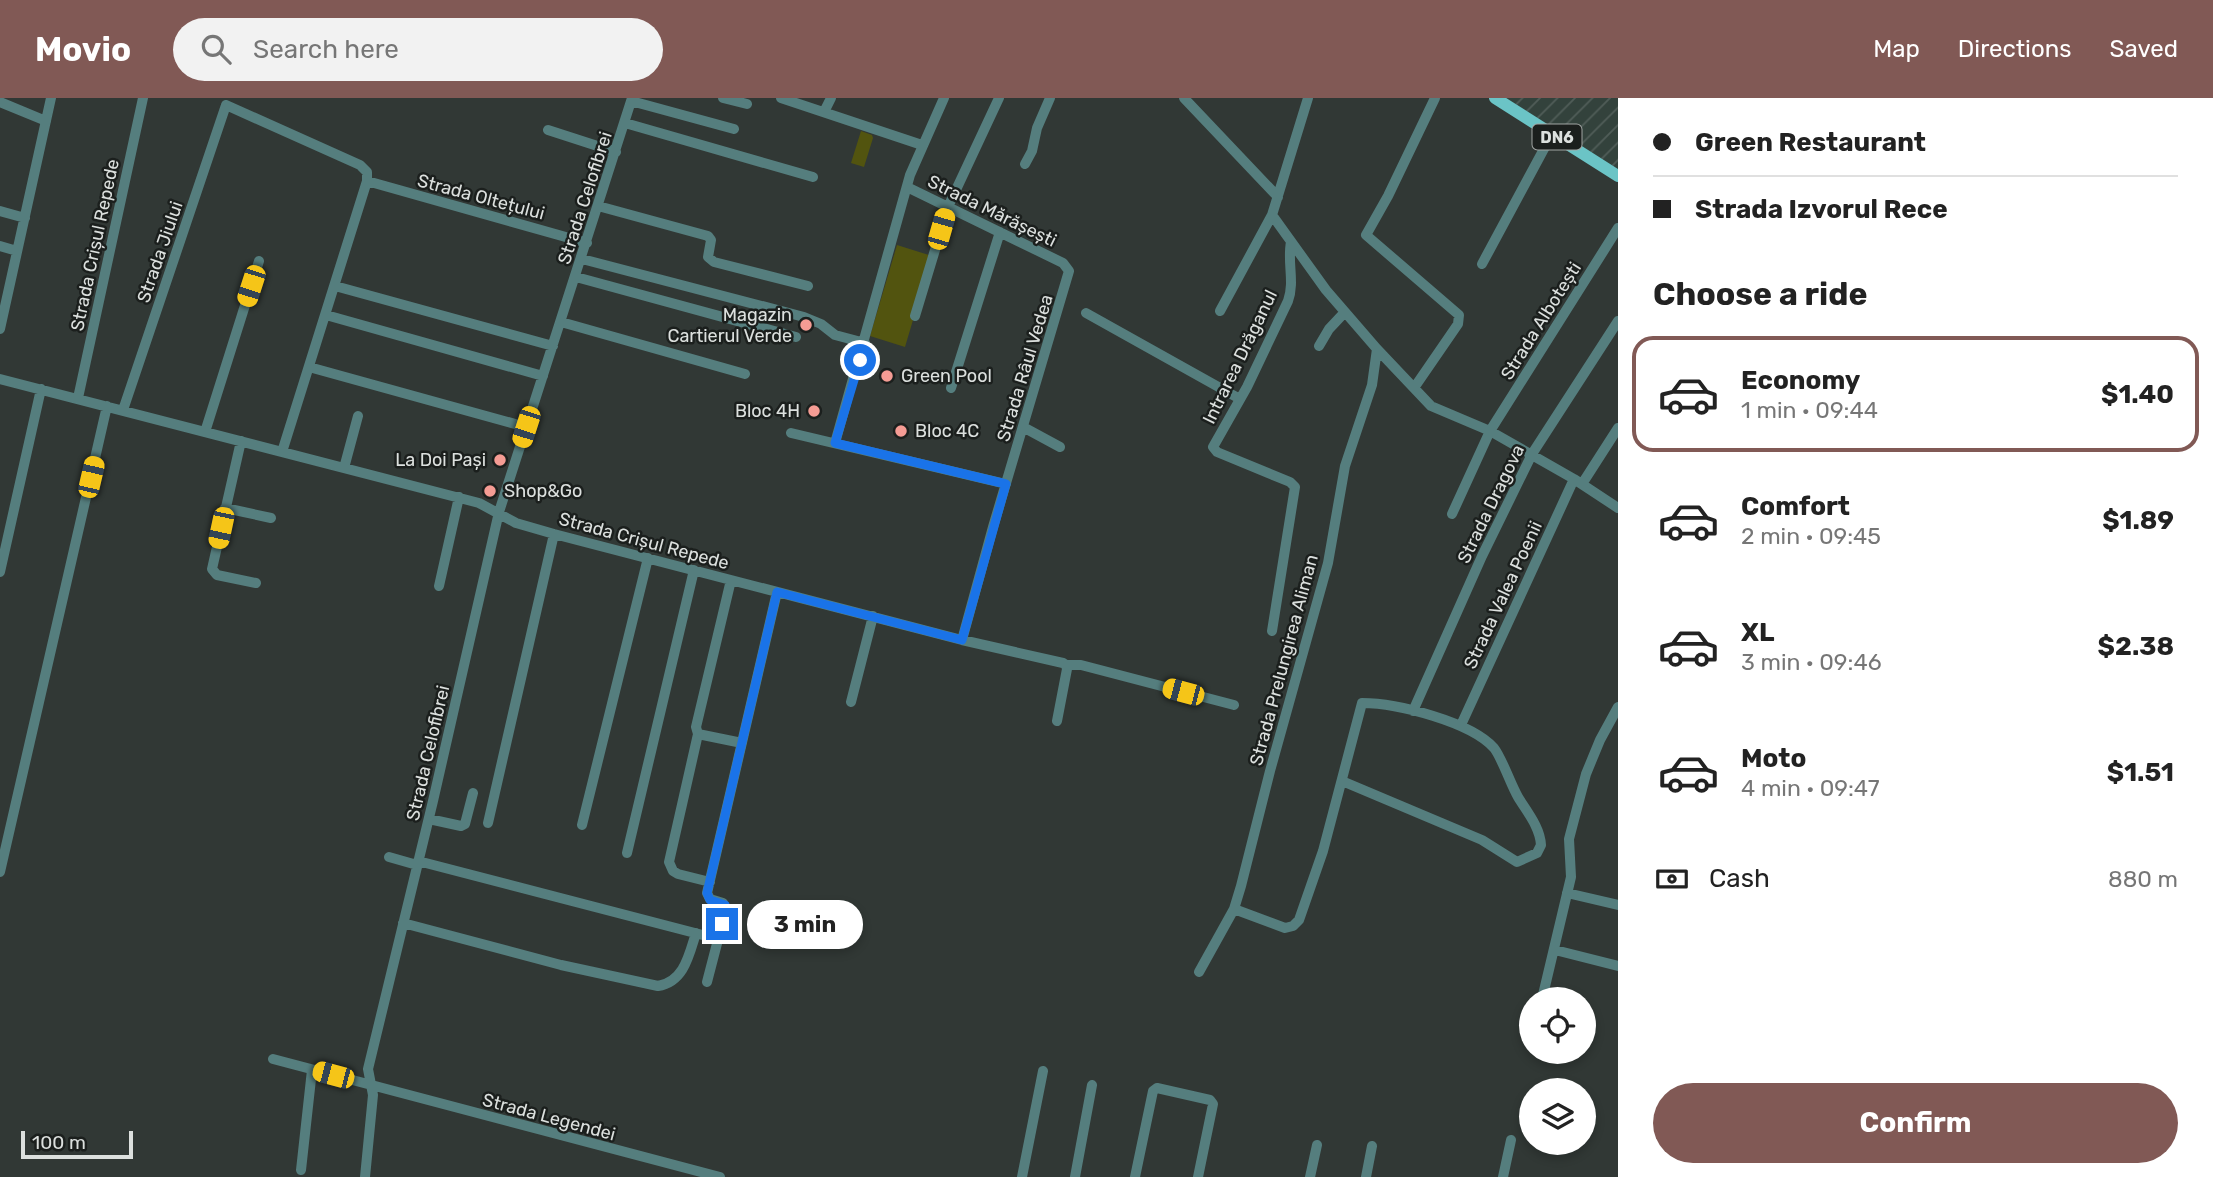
<!DOCTYPE html>
<meta charset="utf-8">
<style>
:root{--surface:#fff;--page:#f2f2f2;--text:#222;--muted:#767676;--line:#e0e0e0;--accent:#815955}
body{margin:0;font-family:Rubik,sans-serif;background:var(--page);color:var(--text);height:100vh;display:flex;flex-direction:column;font-size:26px;white-space:nowrap}
*{box-sizing:border-box;margin:0}
p{font-size:23px;color:var(--muted)}
.icon{flex:none;width:38px;height:38px;fill:none;stroke:currentColor;stroke-width:2;stroke-linecap:round;stroke-linejoin:round}
.map{position:relative;flex:1;overflow:hidden}
.details{display:flex;flex-direction:column;background:var(--surface);width:595px}
.details>*{flex:none}
.hud{display:grid;align-content:center;height:154px;padding:0 35px;background:var(--surface)}
.buttons{position:absolute;left:1519px;top:889px;display:grid;gap:14px}
.buttons a{display:grid;place-items:center;width:77px;height:77px;border-radius:50%;background:var(--surface);box-shadow:0 4px 10px #0003;font-size:35px}
.scale{position:absolute;left:21px;bottom:18px;width:112px;box-sizing:border-box;padding-left:7px;border:4px solid #dce0de;border-top:0;font-size:19px;line-height:24px;white-space:nowrap;color:#dce0de;-webkit-text-stroke:5px #1b1f1d;paint-order:stroke}
.end{position:absolute;width:32px;height:32px;margin:-16px;border:9px solid #1a73e8;background:#fff;box-shadow:0 0 0 4px #fff}
.from{border-radius:50%}
.bubble{position:absolute;height:49px;border-radius:24px;background:var(--surface);box-shadow:0 4px 10px #0003;font-size:23px;font-weight:700;line-height:49px;text-align:center}
.car{position:absolute;width:21px;height:42px;margin:-21px -10px;border-radius:9px;box-shadow:0 0 5px 2px #0007;background:linear-gradient(#f5c518 24%,#345 0 40%,#f5c518 0 76%,#345 0 86%,#f5c518 0)}
.hud b{display:flex;align-items:center;gap:24px;height:66px;font-size:26px}
.hud b+b{border-top:2px solid var(--line)}
.hud i{width:18px;height:18px;background:var(--text)}
ul{padding:0;list-style:none}
li{display:flex;align-items:center;gap:21px;height:116px;margin:0 14px 10px;padding:0 21px;border:4px solid transparent;border-radius:21px}
li div{flex:1}
li b{display:block;font-size:26px}
li em{font-style:normal;font-weight:700}
li.on{border-color:var(--accent)}
li>.icon{width:63px;height:63px;stroke-width:1.5}
h2{padding:0 35px;font-size:32px;line-height:84px}
.pay{display:flex;align-items:center;gap:18px;height:77px;padding:0 35px;font-size:26px}
.pay p{margin-inline-start:auto}
.action{display:flex;gap:14px;margin-top:auto;padding:14px 35px}
.action a{flex:1;height:80px;border-radius:42px;background:var(--accent);color:#fff;font-size:28px;font-weight:700;line-height:80px;text-align:center}
header{display:flex;align-items:center;gap:42px;box-sizing:border-box;height:98px;padding:0 35px;background:var(--accent);color:#fff}
header strong{font-size:33px}
nav{display:flex;gap:38px;margin-inline-start:auto;font-size:24px}
.search{width:490px;height:63px;background:var(--page);display:flex;align-items:center;gap:18px;box-sizing:border-box;padding:0 24px;border-radius:38px;color:var(--muted);font-size:26px}
main{display:flex;flex:1;min-height:0}
.map>svg:first-child{display:block}
.industrial{fill:url(#industrial-furrows)}
.green{fill:#52540f}
.lines{fill:none;stroke-linecap:round;stroke-linejoin:round}
.minor{stroke:#557e7e;stroke-width:10}
.major{stroke:#6bc4c6;stroke-width:12}
.route{stroke:#1a73e8;stroke-width:9}
.poi-dot{fill:#f59c94;stroke:#1b1f1d;stroke-width:2.5}
.labels{text-anchor:middle;stroke-width:5;stroke-linejoin:round;paint-order:stroke}
.shield{fill:#1b1f1d;stroke:#a2a6a4;stroke-width:2}
.shield-label{font-size:16px;font-weight:bold;fill:#dce0de}
.street-label{font-size:18px;fill:#dce0de;stroke:#1b1f1d}
.poi-label{font-size:18px;fill:#dce0de;stroke:#1b1f1d;text-anchor:end}
</style>
<header>
<strong>Movio</strong>
<div class="search"><svg class="icon" aria-label="search" viewBox="0 0 24 24"><circle cx="10" cy="10" r="6"/><path d="M15 15l6 6"/></svg>Search here</div>
<nav><a>Map</a><a>Directions</a><a>Saved</a></nav>
</header>
<main>
<div class="map">
<svg width="1618" height="1079" viewBox="0 0 1618 1079">
<defs>
<pattern id="industrial-furrows" width="10" height="10" patternUnits="userSpaceOnUse" patternTransform="scale(1.75)"><rect width="10" height="10" fill="#33423c"/><path d="M-1 1l2-2M0 10L10 0M9 11l2-2" fill="none" stroke="#505d58"/></pattern>
</defs>
<rect width="100%" height="100%" fill="#313835"/>
<path class="industrial" d="M1507 0H1618V71L1506 0Z"/>
<path class="green" d="M861 33 872 37 873 40 864 69 851 65Z
M897 147 932 158 905 249 870 238Z"/>
<g class="lines">
<path class="minor" d="M723 0 747 6
M781 0 922 47
M1184 0 1278 99
M631 3 734 31
M0 4 46 23
M226 7 360 67 367 74V83L282 354
M824 14 831 0
M625 25 813 79
M548 32 616 54
M1025 66 1032 53 1037 30 1050 0
M367 83 587 145
M907 89 1063 165 1069 173 993 429 962 542
M598 108 708 138 711 142 708 159 714 164 808 188
M0 113 25 120
M1272 117 1326 192 1377 251 1431 308 1490 333 1574 381 1618 410
M0 148 17 153
M582 161 804 219 821 226 835 237 865 245
M1482 166 1552 36
M576 179 796 239
M335 188 553 248
M1220 213 1272 117 1308 0
M1086 215 1240 301
M326 217 543 278
M915 218 948 109 999 0
M561 224 745 276
M0 231 51 0
M1319 248 1329 231 1345 214
M309 269 526 329
M0 281 479 405 516 425 554 436 962 542 1063 565 1066 567 1067 571 1057 623
M951 290 1000 134
M1414 290 1458 226 1459 217 1366 137 1388 98 1435 0
M78 300 143 0
M123 312 226 7
M1023 329 1060 349
M205 334 259 163
M791 335 1006 386
M241 343 212 471 217 477 256 485
M835 345 910 77 944 0
M344 370 358 318
M1582 386 1618 330
M225 410 271 420
M1452 416 1490 333 1618 130
M0 474 41 291
M439 488 459 399
M1272 533 1295 389 1290 384 1217 354 1213 349 1247 289 1288 203C1295 184 1287 164 1291 144
M1066 567H1081L1234 607
M851 604 873 518
M1413 613 1482 458 1532 356 1618 223
M1461 627 1574 381
M698 636 742 645
M429 721 461 728 465 726 473 695
M488 725 554 436
M582 727 648 460
M627 755 694 472
M389 759 417 767
M418 763 718 841
M0 774 107 308
M710 784 678 776 673 773 669 764 698 636 696 629 731 482
M1567 795 1618 807
M1234 811 1285 830 1293 828 1299 822 1323 753 1362 605C1397 605 1471 624 1494 650 1502 660 1510 685 1518 699 1527 714 1540 729 1541 747L1537 755 1517 764 1482 742 1342 683
M403 825 561 867 658 888C684 884 689 857 696 835
M1555 852 1618 868
M1199 874 1234 811 1241 788 1270 673 1328 465 1345 368 1372 287 1377 251
M707 884 726 811 723 805 710 801 707 795 777 494
M1542 901 1571 779 1569 741 1586 676 1600 642 1618 609
M273 961 720 1079
M301 1072 312 972
M365 1079 373 997 368 971 433 703 499 414 632 0
M1022 1079 1043 973
M1075 1079 1092 987
M1135 1079 1153 993 1157 990 1210 1002 1213 1006 1198 1079
M1310 1079 1317 1047
M1366 1079 1372 1048
M1503 1079 1511 1042"/>
<path class="major" d="M1495 0 1618 78"/>
</g>
<g class="lines">
<path class="route" d="M722 826 725 807 710 802 707 795 777 494 962 542 1006 386 835 345 860 262"/>
</g>
<g class="poi-dot">
<circle cx="806" cy="227" r="7"/>
<circle cx="887" cy="278" r="7"/>
<circle cx="814" cy="313" r="7"/>
<circle cx="901" cy="333" r="7"/>
<circle cx="500" cy="362" r="7"/>
<circle cx="490" cy="393" r="7"/>
</g>
<g class="labels">
<rect class="shield" x="1532.5" y="26.5" width="49" height="25" rx="5"/>
<g class="shield-label">
<text x="1557" y="45">DN6</text>
</g>
<g class="street-label">
<text transform="translate(481 99) rotate(15)" y="6">Strada Oltețului</text>
<text transform="translate(585 100) rotate(-72)" y="6">Strada Celofibrei</text>
<text transform="translate(992 113) rotate(26)" y="6">Strada Mărășești</text>
<text transform="translate(95 147) rotate(-78)" y="6">Strada Crișul Repede</text>
<text transform="translate(160 154) rotate(-71)" y="6">Strada Jiului</text>
<text transform="translate(1541 223) rotate(-58)" y="6">Strada Albotești</text>
<text transform="translate(1240 259) rotate(-64)" y="6">Intrarea Drăganul</text>
<text transform="translate(1025 270) rotate(-73)" y="6">Strada Râul Vedea</text>
<text transform="translate(1491 406) rotate(-64)" y="6">Strada Dragova</text>
<text transform="translate(644 443) rotate(15)" y="6">Strada Crișul Repede</text>
<text transform="translate(1503 497) rotate(-65)" y="6">Strada Valea Poenii</text>
<text transform="translate(1284 562) rotate(-75)" y="6">Strada Prelungirea Aliman</text>
<text transform="translate(428 655) rotate(-77)" y="6">Strada Celofibrei</text>
<text transform="translate(549 1019) rotate(15)" y="6">Strada Legendei</text>
</g>
<g class="poi-label">
<text x="792" y="223">Magazin<tspan x="792" dy="21">Cartierul Verde</tspan></text>
<text x="901" y="284" text-anchor="start">Green Pool</text>
<text x="800" y="319">Bloc 4H</text>
<text x="915" y="339" text-anchor="start">Bloc 4C</text>
<text x="486" y="368">La Doi Pași</text>
<text x="504" y="399" text-anchor="start">Shop&amp;Go</text>
</g>
</g>
</svg>
<div class="buttons">
<a><svg class="icon" aria-label="locate" viewBox="0 0 24 24"><circle cx="12" cy="12" r="6"/><path d="M12 2v4M12 18v4M2 12h4M18 12h4"/></svg></a>
<a><svg class="icon" aria-label="layers" viewBox="0 0 24 24"><path d="M12 4l9 5-9 5-9-5zM3 14l9 5 9-5"/></svg></a>
</div>
<div class="scale">100 m</div>
<i class="end from" style="left:860px;top:262px"></i>
<i class="end" style="left:722px;top:826px"></i>
<div class="bubble" style="left:747px;top:802px;width:116px">3 min</div>
<i class="car" style="left:941px;top:131px;rotate:16deg"></i>
<i class="car" style="left:251px;top:188px;rotate:198deg"></i>
<i class="car" style="left:526px;top:329px;rotate:198deg"></i>
<i class="car" style="left:91px;top:379px;rotate:13deg"></i>
<i class="car" style="left:221px;top:430px;rotate:192deg"></i>
<i class="car" style="left:1183px;top:594px;rotate:285deg"></i>
<i class="car" style="left:333px;top:977px;rotate:285deg"></i>
</div>
<section class="details">
<div class="hud">
<b><i class="from"></i>Green Restaurant</b>
<b><i></i>Strada Izvorul Rece</b>
</div>
<h2>Choose a ride</h2>
<ul>
<li class="on"><svg class="icon" aria-label="car" viewBox="0 0 24 24"><path d="M5 17H2v-5l4-1 3-4h7l3 4 3 1v5h-3M9 17h6M6 11h13"/><circle cx="7" cy="17" r="2"/><circle cx="17" cy="17" r="2"/></svg><div><b>Economy</b><p>1 min · 09:44</p></div><em>$1.40</em></li>
<li><svg class="icon" aria-label="car" viewBox="0 0 24 24"><path d="M5 17H2v-5l4-1 3-4h7l3 4 3 1v5h-3M9 17h6M6 11h13"/><circle cx="7" cy="17" r="2"/><circle cx="17" cy="17" r="2"/></svg><div><b>Comfort</b><p>2 min · 09:45</p></div><em>$1.89</em></li>
<li><svg class="icon" aria-label="car" viewBox="0 0 24 24"><path d="M5 17H2v-5l4-1 3-4h7l3 4 3 1v5h-3M9 17h6M6 11h13"/><circle cx="7" cy="17" r="2"/><circle cx="17" cy="17" r="2"/></svg><div><b>XL</b><p>3 min · 09:46</p></div><em>$2.38</em></li>
<li><svg class="icon" aria-label="car" viewBox="0 0 24 24"><path d="M5 17H2v-5l4-1 3-4h7l3 4 3 1v5h-3M9 17h6M6 11h13"/><circle cx="7" cy="17" r="2"/><circle cx="17" cy="17" r="2"/></svg><div><b>Moto</b><p>4 min · 09:47</p></div><em>$1.51</em></li>
</ul>
<div class="pay"><svg class="icon" aria-label="cash" viewBox="0 0 24 24"><path d="M3 7h18v10H3z"/><circle cx="12" cy="12" r="2"/></svg>Cash<p>880 m</p></div>
<div class="action"><a>Confirm</a></div>
</section>
</main>
